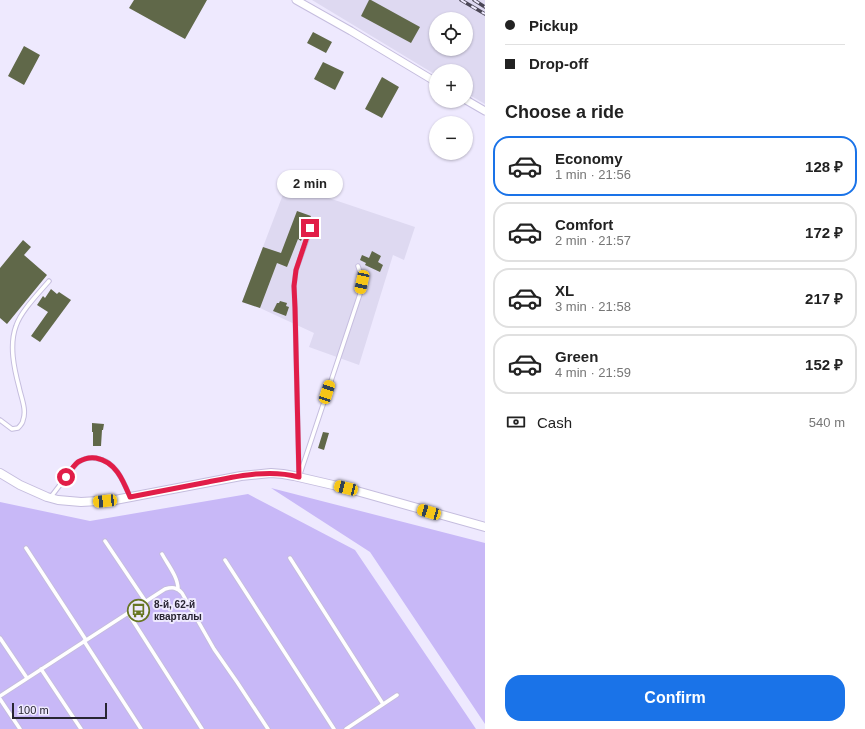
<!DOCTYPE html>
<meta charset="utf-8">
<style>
:root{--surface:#fff;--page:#f6f6f6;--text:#222;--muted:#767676;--line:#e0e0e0;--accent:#1a73e8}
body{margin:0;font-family:Arial,sans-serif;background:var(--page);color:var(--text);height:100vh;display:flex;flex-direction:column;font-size:15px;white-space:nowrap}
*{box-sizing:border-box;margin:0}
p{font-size:13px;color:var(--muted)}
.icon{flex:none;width:22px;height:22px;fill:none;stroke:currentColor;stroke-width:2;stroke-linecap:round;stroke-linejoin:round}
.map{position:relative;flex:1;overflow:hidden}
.details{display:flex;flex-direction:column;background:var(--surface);width:380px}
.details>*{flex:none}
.hud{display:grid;align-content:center;height:88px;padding:0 20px;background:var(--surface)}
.buttons{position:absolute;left:429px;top:12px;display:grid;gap:8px}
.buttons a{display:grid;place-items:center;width:44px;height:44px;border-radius:50%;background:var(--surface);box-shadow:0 1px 3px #0004;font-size:20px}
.scale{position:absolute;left:12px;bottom:10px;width:95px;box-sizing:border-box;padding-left:4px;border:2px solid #282532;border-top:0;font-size:11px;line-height:14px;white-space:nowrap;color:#282532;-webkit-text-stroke:3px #eee9fe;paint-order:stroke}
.end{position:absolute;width:18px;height:18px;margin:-9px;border:5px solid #e11d48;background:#fff;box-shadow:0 0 0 2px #fff}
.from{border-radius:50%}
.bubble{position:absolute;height:28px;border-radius:14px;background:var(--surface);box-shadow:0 1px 3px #0004;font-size:13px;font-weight:700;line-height:28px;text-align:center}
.car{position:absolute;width:12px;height:24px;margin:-12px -6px;border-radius:5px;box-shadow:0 0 3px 1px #0007;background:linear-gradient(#f5c518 24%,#345 0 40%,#f5c518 0 76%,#345 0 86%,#f5c518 0)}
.hud b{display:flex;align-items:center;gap:14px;height:38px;font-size:15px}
.hud b+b{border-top:1px solid var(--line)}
.hud i{width:10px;height:10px;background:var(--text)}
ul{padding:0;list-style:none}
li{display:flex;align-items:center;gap:12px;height:60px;margin:0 8px 6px;padding:0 12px;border:2px solid var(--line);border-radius:16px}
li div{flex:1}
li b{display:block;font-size:15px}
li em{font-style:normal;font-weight:700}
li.selected{border-color:var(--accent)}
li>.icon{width:36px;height:36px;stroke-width:1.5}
h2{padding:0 20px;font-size:18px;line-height:48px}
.pay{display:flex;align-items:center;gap:10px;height:44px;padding:0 20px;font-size:15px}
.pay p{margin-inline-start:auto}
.primary-button{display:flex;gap:8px;margin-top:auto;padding:8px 20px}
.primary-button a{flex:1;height:46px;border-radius:16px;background:var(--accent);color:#fff;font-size:16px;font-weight:700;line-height:46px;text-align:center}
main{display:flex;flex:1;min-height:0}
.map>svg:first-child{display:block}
.built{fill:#ded9f1;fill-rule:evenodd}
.green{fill:#c8b8f7}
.building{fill:#606849}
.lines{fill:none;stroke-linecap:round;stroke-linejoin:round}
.service-casing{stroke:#c5bdde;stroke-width:5.5}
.minor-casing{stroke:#c5bdde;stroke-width:9}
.tertiary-casing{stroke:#c5bdde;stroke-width:10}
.service{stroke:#fff;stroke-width:3.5}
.minor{stroke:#fff;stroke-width:7}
.tertiary{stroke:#fff;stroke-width:8}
.rail-casing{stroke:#4b4756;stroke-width:3.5}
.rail{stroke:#eee9fe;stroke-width:2;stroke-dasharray:6;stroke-linecap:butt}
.route{stroke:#e11d48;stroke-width:5}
.labels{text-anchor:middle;stroke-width:4;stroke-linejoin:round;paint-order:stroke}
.poi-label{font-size:10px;font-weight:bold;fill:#282532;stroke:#eee9fe;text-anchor:start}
</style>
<main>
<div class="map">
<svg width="485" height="729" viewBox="0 0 485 729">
<rect width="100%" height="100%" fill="#eee9fe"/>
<path class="built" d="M312 0H485V104L466 93V71H436V75ZM436 19H466V49H436Z
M287 184 415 227 404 260 393 255 359 365 309 347 314 333 260 308 242 302Z"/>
<path class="green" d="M271 488 485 543V724L370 552Z
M248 494 355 550 476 729H0V502L90 521Z"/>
<path class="building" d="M134 0H207L185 39 129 8Z
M369 0H371L420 27 411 43 361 16Z
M313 32 332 42 326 53 307 43Z
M24 46 40 55 24 85 8 76Z
M323 62 344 72 335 90 314 79Z
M382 77 399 87 382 118 365 109Z
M297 211 311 216 301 241 298 239 287 267 277 263 260 308 242 302 263 247 281 253Z
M23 240 31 247 24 255 47 275 7 324 0 318V268Z
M372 251 381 256 378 262 383 265 380 272 365 265 366 263 360 260 362 255 369 258Z
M51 289 57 294 59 292 71 300 40 342 31 336 48 312 37 305 43 296 45 298Z
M280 301 287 303 286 306 289 307 286 316 273 311 277 303H279Z
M92 423 104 424 103 430H102L101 446H93V432H92Z
M323 432 329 433 324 450 318 448Z"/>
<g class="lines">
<defs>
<path id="service" d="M0 420 12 429 18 428C20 426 23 423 23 420 27 410 21 397 19 387 14 368 9 345 16 326 21 311 38 294 49 281
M300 474 360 294C362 282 362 277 358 266
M299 477 295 308 294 286 296 270 311 228
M50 498C57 489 63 481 69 473 72 470 74 466 77 463 81 460 86 458 91 458 114 457 123 480 130 497
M105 541 146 602
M26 548 86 640
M162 554C168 565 178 577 178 589
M290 558 383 704
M225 560 334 729
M128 613 202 729
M0 638 27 678
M84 641 141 729
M41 669 81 729
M0 696 165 589C172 587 177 587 182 593L214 649 237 682 268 729
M0 699 20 729
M346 729 397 695"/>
<path id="minor" d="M296 0 351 31 436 82
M466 100 485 111"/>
<path id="tertiary" d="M0 473 20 485 47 497 58 500 81 502 115 500 241 476 271 473 283 474 294 476 346 488 485 527"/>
</defs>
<use href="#service" class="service-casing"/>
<use href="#minor" class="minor-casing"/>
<use href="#tertiary" class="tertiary-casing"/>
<use href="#service" class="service"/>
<use href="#minor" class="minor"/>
<use href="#tertiary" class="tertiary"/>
<defs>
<path id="rail" d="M461 0 485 14
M474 0 485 7"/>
</defs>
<use href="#rail" class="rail-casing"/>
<use href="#rail" class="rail"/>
</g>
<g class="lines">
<path class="route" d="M66 477C69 473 73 466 78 462 83 459 90 457 96 458 116 462 123 480 130 497 156 492 182 487 208 482 238 476 269 469 299 477L295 308 294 286 296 270 310 228"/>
</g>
<defs>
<symbol id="bus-ring" viewBox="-11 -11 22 22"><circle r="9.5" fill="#eee9fe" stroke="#677623" stroke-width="1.5"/><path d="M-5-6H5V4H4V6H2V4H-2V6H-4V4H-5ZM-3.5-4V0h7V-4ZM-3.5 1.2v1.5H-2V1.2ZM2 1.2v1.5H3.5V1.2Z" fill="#677623"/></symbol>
</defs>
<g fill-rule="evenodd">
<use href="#bus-ring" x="126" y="598" width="25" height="25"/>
</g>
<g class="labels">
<g class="poi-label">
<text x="154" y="608">8-й, 62-й<tspan x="154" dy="12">кварталы</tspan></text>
</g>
</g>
</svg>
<div class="buttons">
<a><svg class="icon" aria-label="locate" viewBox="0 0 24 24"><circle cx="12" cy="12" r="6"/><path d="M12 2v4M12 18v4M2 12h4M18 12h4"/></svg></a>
<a>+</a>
<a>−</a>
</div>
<div class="scale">100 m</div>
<i class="end from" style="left:66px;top:477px"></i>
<i class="end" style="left:310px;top:228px"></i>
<div class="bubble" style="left:277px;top:170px;width:66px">2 min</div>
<i class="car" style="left:362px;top:282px;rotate:192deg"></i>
<i class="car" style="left:327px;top:392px;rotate:18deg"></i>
<i class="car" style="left:346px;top:488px;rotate:284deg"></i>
<i class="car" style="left:105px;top:501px;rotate:264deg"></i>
<i class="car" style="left:429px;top:512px;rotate:286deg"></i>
</div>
<section class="details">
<div class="hud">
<b><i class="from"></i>Pickup</b>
<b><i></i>Drop-off</b>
</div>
<h2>Choose a ride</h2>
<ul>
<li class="selected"><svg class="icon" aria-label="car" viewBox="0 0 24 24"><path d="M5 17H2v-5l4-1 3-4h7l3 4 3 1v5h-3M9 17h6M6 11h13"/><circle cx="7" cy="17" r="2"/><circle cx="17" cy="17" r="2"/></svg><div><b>Economy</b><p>1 min · 21:56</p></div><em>128 ₽</em></li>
<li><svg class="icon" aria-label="car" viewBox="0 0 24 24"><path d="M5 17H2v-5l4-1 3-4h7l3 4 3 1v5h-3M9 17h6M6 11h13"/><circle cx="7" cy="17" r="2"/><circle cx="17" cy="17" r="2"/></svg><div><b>Comfort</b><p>2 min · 21:57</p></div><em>172 ₽</em></li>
<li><svg class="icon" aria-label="car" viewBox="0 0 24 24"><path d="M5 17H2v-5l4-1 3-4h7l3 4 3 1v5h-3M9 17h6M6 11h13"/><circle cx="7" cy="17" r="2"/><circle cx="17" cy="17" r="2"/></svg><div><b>XL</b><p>3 min · 21:58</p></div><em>217 ₽</em></li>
<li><svg class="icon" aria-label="car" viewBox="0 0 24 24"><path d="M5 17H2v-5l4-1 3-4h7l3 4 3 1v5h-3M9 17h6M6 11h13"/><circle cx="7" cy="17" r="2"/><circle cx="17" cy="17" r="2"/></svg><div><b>Green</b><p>4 min · 21:59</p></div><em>152 ₽</em></li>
</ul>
<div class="pay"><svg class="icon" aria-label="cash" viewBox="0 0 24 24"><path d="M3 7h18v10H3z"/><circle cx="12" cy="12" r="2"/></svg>Cash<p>540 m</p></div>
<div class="primary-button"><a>Confirm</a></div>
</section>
</main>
